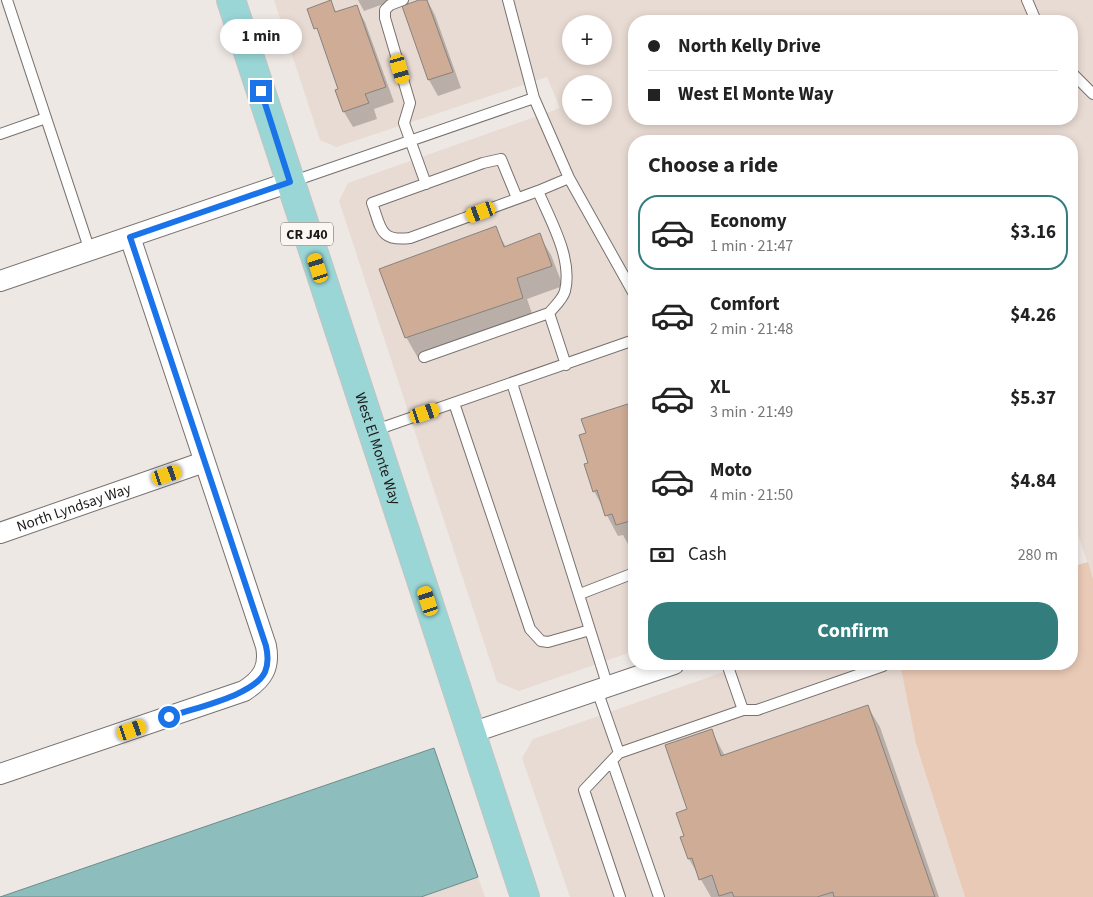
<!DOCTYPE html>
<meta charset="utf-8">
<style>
:root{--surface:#fff;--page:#f6f6f6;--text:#222;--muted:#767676;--line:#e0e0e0;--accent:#347d7d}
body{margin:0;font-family:"Source Sans 3",sans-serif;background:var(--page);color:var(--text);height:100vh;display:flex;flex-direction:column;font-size:19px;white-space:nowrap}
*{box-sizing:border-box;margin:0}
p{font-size:16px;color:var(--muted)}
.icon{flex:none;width:28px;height:28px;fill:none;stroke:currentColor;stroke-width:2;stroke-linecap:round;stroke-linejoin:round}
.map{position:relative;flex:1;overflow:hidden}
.details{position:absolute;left:628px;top:135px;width:450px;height:535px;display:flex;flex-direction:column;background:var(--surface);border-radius:20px;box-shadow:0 2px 8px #0003}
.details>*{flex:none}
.hud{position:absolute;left:628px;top:15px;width:450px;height:110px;border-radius:20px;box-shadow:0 2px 8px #0003;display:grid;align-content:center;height:110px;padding:0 20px;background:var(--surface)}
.fabs{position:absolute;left:562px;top:15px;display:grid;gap:10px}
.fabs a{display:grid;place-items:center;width:50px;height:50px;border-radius:50%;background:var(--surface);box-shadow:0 2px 8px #0003;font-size:25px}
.end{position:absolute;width:22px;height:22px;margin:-11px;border:6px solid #1a73e8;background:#fff;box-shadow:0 0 0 2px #fff}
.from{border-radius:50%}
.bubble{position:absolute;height:35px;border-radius:18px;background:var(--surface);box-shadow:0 2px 8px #0003;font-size:16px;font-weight:700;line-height:35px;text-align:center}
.car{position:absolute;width:15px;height:30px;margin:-15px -8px;border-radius:6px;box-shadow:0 0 4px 1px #0007;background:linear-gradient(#f5c518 24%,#345 0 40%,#f5c518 0 76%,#345 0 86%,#f5c518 0)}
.hud b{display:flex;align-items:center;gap:18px;height:48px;font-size:19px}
.hud b+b{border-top:1px solid var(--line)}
.hud i{width:12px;height:12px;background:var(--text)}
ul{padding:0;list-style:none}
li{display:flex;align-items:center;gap:15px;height:75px;margin:0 10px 8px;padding:0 10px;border:2px solid transparent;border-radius:20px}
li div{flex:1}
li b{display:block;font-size:19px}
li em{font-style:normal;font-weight:700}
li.on{border-color:var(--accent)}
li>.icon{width:45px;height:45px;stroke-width:1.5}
h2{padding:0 20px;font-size:22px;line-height:60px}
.pay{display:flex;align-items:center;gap:12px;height:55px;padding:0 20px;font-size:19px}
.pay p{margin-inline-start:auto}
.primary-button{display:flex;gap:10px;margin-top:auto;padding:10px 20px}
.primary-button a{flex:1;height:58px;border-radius:20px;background:var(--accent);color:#fff;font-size:20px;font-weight:700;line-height:58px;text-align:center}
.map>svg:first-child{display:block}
.built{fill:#e8dbd3;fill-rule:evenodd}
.green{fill:#e9cab6}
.water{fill:#8ebdbd;stroke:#6c8c8c}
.shadow{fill:#0003}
.building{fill:#ceac96;stroke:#87827f}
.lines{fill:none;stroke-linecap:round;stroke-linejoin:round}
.service-casing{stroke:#77726f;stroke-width:12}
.minor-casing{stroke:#77726f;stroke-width:22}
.primary-casing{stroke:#c4c3c3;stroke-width:30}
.service{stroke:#fff;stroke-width:10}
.minor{stroke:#fff;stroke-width:20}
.primary{stroke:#9ad6d6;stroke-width:28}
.route{stroke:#1a73e8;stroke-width:6}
.labels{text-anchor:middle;stroke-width:4;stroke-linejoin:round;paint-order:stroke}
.shield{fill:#fbf6f2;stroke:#5f5c5a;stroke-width:1}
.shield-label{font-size:14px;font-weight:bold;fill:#1c1a19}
.street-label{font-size:15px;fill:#1c1a19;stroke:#fbf6f2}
</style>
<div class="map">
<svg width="1093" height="897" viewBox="0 0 1093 897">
<rect width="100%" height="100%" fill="#eee8e5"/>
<path class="built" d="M274 0H1093V579L1071 514V141H634V651L519 691 497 682 339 201 348 183 560 108 547 77 336 147 320 140ZM634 21H1071V119H634ZM571 24H604V56H571ZM571 84H604V116H571Z
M746 664H900L916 744 965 897H570L522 758 533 739Z
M478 877 485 897H421Z"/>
<path class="green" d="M1088 562 1093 579V897H965L916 744 900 664H1071V567Z"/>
<path class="water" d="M434 748 478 877 421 897H0Z"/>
<path class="shadow" d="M358 0H395L364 11Z
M423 0H427L435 15 461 88 438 96 429 80 404 7Z
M330 2 337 13 356 6 365 22 394 102 374 109 377 119 353 127 344 112 340 89 324 44 308 9Z
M495 228 506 247 539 235 551 255 563 286 527 299 534 319 418 358 406 337Z
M634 403V544L629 546 623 535 618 536 594 491 588 434Z
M868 707 880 727 939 897H711L689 859 685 837 689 810 711 730 725 756Z"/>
<path class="building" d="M331 0 335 12 357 5 386 87 365 94 369 103 343 112 335 90 338 89 317 28 314 29 307 9Z
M419 0H427L453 72 428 80 402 6Z
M496 226 504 247 540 233 552 266 517 278 523 298 405 338 379 269Z
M634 402V520L616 525 612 514 605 516 597 490 593 492 584 464 588 463 579 435 586 433 581 419Z
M868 705 935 897H834L833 892 817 897H734L732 892 719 896 712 875 699 880 692 858 688 859 680 837 684 836 676 813 687 809 665 745 712 729 721 756Z"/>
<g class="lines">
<defs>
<path id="service" d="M7 0 90 251
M403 0 390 5 385 10V18L410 103 404 123 426 184
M1027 0 1036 21
M1071 72 1093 94
M534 98 569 178 634 294
M0 134 46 118
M291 182 534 98 508 0
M517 198 501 159 483 163 372 203C381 227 379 242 410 238L538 191
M549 313C554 307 563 299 565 291 573 258 550 220 538 191L569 178
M424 357 549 313 566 365
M512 383 608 687
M454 403 530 629 541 641 548 642 590 630
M373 431 634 340
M580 594 634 573
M727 664 743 710
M597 690 619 753 743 710H757L883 666V664
M619 753 584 790 620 897
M612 761 659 897"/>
<g id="minor">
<path d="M0 281 290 182"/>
<path id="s1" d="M0 533 204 462"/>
<path d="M471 733 674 664"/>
<path d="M0 774 244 691C263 679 270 667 266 646L130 237"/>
</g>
<g id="primary">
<path id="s2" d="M231 0 525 897"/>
</g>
</defs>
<use href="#service" class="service-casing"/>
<use href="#minor" class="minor-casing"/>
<use href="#primary" class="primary-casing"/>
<use href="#service" class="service"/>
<use href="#minor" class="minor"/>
<use href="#primary" class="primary"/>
</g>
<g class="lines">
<path class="route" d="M169 717C193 708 254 696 265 672 269 663 268 655 266 646L130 237 290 182 261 91"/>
</g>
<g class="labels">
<rect class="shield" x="281" y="222.5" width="52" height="23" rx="4"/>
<g class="shield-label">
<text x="307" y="239">CR J40</text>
</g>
<g class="street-label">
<text dy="5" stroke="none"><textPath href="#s2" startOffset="472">West El Monte Way</textPath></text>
<text dy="5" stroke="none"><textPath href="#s1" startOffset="78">North Lyndsay Way</textPath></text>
</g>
</g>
</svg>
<div class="fabs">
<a>+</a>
<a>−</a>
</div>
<i class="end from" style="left:169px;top:717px"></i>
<i class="end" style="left:261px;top:91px"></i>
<div class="bubble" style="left:220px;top:19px;width:82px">1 min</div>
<i class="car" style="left:400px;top:69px;rotate:164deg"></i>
<i class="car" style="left:481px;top:212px;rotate:250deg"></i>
<i class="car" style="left:318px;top:268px;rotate:342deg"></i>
<i class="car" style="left:425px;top:413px;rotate:71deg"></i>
<i class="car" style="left:167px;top:475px;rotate:71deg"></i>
<i class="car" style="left:428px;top:601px;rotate:342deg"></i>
<i class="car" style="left:132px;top:730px;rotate:71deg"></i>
<div class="hud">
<b><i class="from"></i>North Kelly Drive</b>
<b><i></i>West El Monte Way</b>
</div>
<section class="details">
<h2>Choose a ride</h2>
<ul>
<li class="on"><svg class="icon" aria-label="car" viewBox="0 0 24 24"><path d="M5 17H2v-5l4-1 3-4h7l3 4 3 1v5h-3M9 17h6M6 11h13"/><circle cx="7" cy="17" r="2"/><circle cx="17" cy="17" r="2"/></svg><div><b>Economy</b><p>1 min · 21:47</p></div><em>$3.16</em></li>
<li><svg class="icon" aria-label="car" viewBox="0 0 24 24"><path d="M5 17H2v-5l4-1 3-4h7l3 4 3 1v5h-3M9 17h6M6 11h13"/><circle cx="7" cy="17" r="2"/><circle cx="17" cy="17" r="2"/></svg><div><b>Comfort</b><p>2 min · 21:48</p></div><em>$4.26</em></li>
<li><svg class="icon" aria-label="car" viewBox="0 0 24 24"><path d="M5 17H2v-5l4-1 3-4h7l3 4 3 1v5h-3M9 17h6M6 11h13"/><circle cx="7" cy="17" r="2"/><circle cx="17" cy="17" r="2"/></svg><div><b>XL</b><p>3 min · 21:49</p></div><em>$5.37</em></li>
<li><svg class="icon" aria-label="car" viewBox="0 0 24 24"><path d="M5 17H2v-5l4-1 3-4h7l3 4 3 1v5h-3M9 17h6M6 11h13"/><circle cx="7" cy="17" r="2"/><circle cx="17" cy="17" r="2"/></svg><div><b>Moto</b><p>4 min · 21:50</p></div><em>$4.84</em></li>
</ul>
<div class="pay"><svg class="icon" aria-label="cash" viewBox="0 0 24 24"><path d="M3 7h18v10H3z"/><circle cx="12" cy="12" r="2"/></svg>Cash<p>280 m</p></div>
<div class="primary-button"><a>Confirm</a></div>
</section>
</div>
